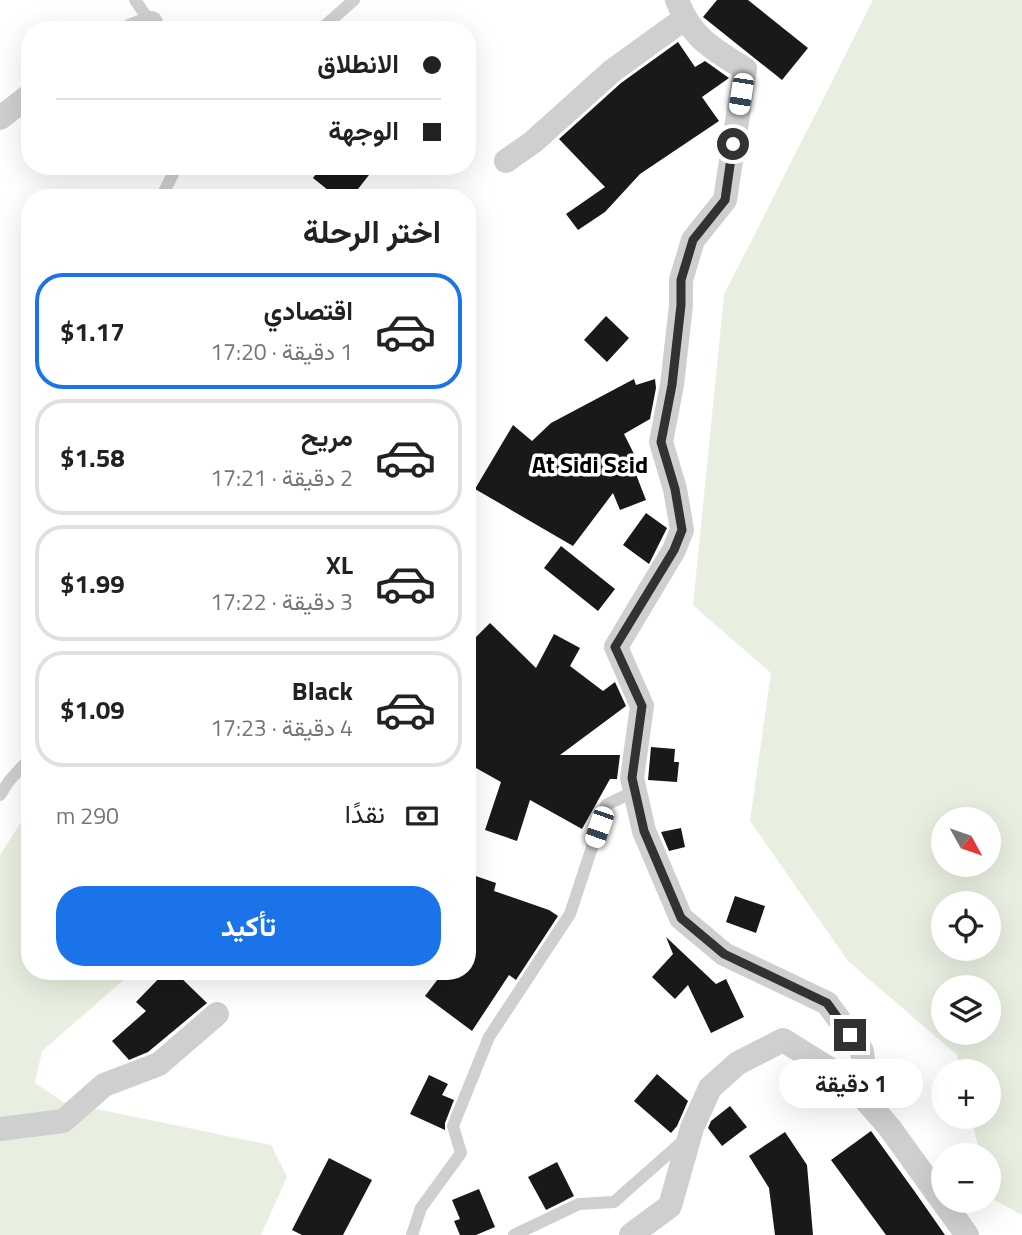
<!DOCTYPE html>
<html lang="ar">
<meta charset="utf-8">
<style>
:root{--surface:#fff;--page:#f2f2f2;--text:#222;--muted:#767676;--line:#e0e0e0;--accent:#1a73e8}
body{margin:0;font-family:"Titillium Web",Vazirmatn,sans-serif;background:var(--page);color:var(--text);direction:rtl;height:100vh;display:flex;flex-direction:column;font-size:26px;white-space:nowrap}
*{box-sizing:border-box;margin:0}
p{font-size:23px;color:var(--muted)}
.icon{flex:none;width:38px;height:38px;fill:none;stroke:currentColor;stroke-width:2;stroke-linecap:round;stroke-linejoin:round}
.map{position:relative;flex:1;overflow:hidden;direction:ltr}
.panel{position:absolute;left:21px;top:189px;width:455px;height:791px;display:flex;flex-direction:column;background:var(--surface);border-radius:28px;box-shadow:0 7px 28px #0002;direction:rtl}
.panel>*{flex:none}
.hud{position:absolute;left:21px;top:21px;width:455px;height:154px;border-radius:28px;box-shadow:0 7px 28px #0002;direction:rtl;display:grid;align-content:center;height:154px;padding:0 35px;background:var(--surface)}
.needle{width:46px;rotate:130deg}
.controls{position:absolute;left:931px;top:807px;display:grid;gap:14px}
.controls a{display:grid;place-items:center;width:70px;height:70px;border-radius:50%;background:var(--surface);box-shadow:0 7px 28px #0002;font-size:35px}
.end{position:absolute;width:32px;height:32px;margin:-16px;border:9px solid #323232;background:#fff;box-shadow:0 0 0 4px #fff}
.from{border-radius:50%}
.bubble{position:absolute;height:49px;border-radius:24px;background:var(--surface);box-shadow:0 7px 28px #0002;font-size:23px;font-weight:700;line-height:49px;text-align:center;direction:rtl}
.car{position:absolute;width:21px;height:42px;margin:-21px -10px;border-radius:9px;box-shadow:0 0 5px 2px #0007;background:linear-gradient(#fff 24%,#345 0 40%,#fff 0 76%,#345 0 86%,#fff 0)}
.hud b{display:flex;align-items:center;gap:24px;height:66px;font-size:26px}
.hud b+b{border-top:2px solid var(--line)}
.hud i{width:18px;height:18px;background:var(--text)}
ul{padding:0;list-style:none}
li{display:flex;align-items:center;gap:21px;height:116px;margin:0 14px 10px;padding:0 21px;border:4px solid var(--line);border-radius:28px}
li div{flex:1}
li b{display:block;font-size:26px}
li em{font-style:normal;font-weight:700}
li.on{border-color:var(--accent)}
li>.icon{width:63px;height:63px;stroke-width:1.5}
h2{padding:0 35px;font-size:32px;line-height:84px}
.pay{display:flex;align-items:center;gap:18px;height:77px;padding:0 35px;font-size:26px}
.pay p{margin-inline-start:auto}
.primary-button{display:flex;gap:14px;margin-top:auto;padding:14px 35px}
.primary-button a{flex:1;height:80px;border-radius:28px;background:var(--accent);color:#fff;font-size:28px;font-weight:700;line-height:80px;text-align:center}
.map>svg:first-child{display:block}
.green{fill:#e8efe0;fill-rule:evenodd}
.building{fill:#191919}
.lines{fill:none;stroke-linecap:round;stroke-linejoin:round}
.service{stroke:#cfcfcf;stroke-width:12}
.minor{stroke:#cfcfcf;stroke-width:24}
.route{stroke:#323232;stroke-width:9}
.labels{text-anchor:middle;stroke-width:7;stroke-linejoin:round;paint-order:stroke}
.quarter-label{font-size:24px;font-weight:bold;fill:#000;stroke:#fff}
</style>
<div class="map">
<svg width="1022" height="1235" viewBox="0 0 1022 1235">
<rect width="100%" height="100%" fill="#fff"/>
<path class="green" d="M873 0H1022V1215L989 1197V1155H980L971 1117 989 1116V1071H961L957 1055 848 961 750 821 771 673 693 605 724 295ZM943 819H989V864H943ZM943 903H989V948H943ZM943 987H989V1032H943Z
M30 808V971H134L42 1051 35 1083 63 1102 271 1145 287 1177 261 1235H0V855Z"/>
<path class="building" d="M717 0H748L808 48 782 80 703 17Z
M678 42 695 67 705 61 729 78 702 97 719 121 640 174 605 212 578 230 566 214 605 187 559 139 621 83Z
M322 166H376L351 198H338L313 178Z
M606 316 629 338 607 362 584 340Z
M634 379 636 385 655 379 656 388 650 419 624 434 635 456 630 459 646 500 620 510 613 493 573 546 475 489 513 425 532 441 551 423Z
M646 513 667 528 649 564 623 545Z
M561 546 615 589 598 611 544 568Z
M490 623 536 668 554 634 580 648 570 666 603 691 615 682 626 706 560 755H620L617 779H610L582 829 530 800 517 841 485 830 501 782 467 763V646Z
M651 747 675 749 674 762H679L677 782 648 780Z
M681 828 685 847 669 851 661 832Z
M467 873 496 883 494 891 549 910 558 916 516 980 509 975 472 1031 425 996 444 971H467Z
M735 896 765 906 756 933 726 922Z
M666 937 716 984 726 979 744 1017 711 1033 688 985 675 999 652 977 673 954Z
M166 971H174L207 1003 148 1052 129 1060 112 1041 146 1011 136 1002Z
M657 1074 688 1101 677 1126 671 1133 634 1101Z
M429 1075 448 1084 442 1095 454 1100 445 1123V1130L410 1114Z
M730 1106 747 1127 722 1146 708 1128 711 1121Z
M871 1131 915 1192 945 1235H886L831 1160Z
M785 1132 807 1165 813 1235H775L769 1188 749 1156Z
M329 1158 372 1180 343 1235H302L292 1230Z
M557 1162 574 1196 546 1210 528 1177Z
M479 1189 495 1227 476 1235H460L454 1221 460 1219 452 1200Z"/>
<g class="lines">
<path class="service" d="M135 0 153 26
M320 30 354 0
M161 198 177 166
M0 795 9 781 30 758
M412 1235 421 1208 461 1153 453 1126 489 1037 570 914 606 805 635 791
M514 1235 579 1204 614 1202 683 1141"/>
<path class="minor" d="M677 0C691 38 713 49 745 69L725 200 693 240 681 280V305L672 385 661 442 675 489 682 530 674 550 616 647 642 706 632 778 644 831 681 918 724 954 827 1003 862 1051 869 1104
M132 30 151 23
M0 118 30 95
M506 161 533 142 612 71 684 19
M0 1129 63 1121 104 1085 159 1064 217 1014
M631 1235 670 1206 692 1128 710 1088 738 1063 783 1040 849 1081 889 1127 967 1235"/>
</g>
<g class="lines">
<path class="route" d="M733 144 725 200 693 240 681 280V305L672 385 661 442 675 489 682 530 674 550 615 647 642 706 632 778 644 831 681 918 724 954 827 1003 850 1035"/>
</g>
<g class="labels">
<g class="quarter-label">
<text x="590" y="473">At Sidi Sɛid</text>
</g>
</g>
</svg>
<div class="controls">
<a><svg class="needle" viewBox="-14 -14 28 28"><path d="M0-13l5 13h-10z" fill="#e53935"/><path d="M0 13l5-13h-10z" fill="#767676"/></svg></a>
<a><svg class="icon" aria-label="locate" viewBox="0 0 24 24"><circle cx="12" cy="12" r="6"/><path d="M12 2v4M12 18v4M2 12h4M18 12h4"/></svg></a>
<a><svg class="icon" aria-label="layers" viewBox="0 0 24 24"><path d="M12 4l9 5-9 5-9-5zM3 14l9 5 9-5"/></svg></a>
<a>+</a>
<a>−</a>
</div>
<i class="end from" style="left:733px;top:144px"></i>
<i class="end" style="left:850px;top:1035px"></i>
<div class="bubble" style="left:779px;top:1059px;width:144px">1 دقيقة</div>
<i class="car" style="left:741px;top:94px;rotate:189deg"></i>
<i class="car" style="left:599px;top:827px;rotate:199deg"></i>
<div class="hud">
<b><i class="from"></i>الانطلاق</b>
<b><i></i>الوجهة</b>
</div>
<section class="panel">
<h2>اختر الرحلة</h2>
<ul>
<li class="on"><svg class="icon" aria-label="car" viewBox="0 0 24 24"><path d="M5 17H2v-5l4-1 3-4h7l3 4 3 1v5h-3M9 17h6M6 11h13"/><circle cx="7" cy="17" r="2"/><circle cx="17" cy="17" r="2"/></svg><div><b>اقتصادي</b><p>1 دقيقة · 17:20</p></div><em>$1.17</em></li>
<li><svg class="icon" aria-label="car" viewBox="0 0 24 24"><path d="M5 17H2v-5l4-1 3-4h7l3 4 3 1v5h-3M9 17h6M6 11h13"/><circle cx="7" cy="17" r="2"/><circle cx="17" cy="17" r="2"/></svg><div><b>مريح</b><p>2 دقيقة · 17:21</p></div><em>$1.58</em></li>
<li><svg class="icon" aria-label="car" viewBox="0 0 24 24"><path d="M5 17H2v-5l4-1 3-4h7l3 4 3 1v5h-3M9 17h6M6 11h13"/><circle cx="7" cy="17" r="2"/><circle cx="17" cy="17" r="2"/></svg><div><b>XL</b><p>3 دقيقة · 17:22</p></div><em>$1.99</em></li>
<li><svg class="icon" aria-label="car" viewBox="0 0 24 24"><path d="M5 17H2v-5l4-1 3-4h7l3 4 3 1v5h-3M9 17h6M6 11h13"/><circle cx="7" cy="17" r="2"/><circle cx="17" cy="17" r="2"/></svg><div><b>Black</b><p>4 دقيقة · 17:23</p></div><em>$1.09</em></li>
</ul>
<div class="pay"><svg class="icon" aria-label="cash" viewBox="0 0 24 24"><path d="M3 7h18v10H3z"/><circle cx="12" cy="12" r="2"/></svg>نقدًا<p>290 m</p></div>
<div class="primary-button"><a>تأكيد</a></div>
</section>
</div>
